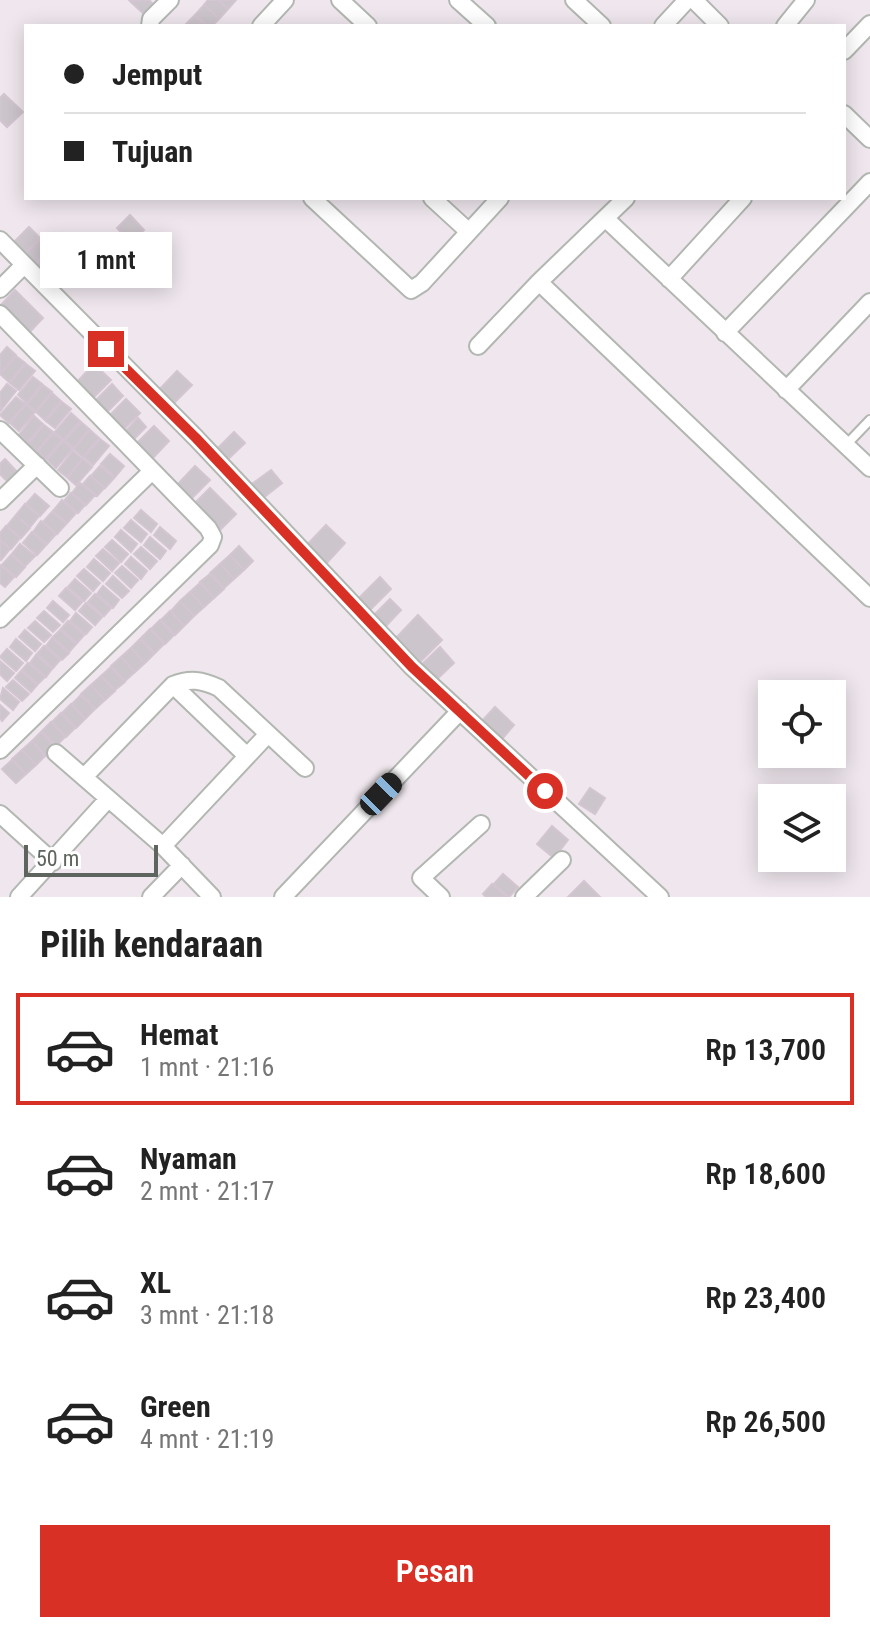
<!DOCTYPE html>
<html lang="id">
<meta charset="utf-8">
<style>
:root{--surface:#fff;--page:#f6f6f6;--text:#222;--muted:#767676;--line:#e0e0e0;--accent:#d93025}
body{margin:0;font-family:"Roboto Condensed",sans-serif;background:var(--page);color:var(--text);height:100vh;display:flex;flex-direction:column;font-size:30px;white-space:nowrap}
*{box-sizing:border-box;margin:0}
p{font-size:26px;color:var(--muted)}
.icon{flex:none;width:44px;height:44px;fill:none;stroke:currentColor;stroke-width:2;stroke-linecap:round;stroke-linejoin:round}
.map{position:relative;height:897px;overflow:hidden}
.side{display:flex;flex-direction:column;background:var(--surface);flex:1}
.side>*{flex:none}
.hud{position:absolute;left:24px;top:24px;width:822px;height:176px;border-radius:0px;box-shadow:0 4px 20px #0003;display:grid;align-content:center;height:176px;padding:0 40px;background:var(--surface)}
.fabs{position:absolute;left:758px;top:680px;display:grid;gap:16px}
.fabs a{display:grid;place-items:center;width:88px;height:88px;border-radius:0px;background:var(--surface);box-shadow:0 4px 20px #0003;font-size:40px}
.scale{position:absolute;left:24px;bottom:20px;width:134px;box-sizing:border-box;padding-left:8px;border:4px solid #5e655e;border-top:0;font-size:22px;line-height:28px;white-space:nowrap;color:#5e655e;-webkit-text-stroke:6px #fff;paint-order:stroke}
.end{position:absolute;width:36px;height:36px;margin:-18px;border:10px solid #d93025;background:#fff;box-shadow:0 0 0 4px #fff}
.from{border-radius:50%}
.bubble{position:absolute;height:56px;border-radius:0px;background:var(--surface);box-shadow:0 4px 20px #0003;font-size:26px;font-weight:600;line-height:56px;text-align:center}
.car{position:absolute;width:24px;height:48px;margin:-24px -12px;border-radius:10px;box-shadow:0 0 6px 2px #0007;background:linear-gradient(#222 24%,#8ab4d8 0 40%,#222 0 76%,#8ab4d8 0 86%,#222 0)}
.hud b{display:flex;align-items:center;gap:28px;height:76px;font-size:30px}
.hud b+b{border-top:2px solid var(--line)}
.hud i{width:20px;height:20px;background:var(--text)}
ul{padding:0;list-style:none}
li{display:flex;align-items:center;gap:24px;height:112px;margin:0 16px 12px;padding:0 24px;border:4px solid transparent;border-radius:0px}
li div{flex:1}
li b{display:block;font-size:30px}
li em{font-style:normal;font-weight:600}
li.selected{border-color:var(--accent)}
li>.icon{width:72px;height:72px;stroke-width:1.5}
h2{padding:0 40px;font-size:36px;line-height:96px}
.button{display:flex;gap:16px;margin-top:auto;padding:16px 40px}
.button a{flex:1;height:92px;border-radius:0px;background:var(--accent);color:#fff;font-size:32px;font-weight:600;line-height:92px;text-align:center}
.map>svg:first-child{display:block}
.building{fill:#ccc5cb;stroke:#d3c5d1;stroke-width:2}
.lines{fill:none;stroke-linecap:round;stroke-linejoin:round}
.service-casing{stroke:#b2b7b2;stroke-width:12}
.minor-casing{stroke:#b2b7b2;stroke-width:20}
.service{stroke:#fff;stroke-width:8}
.minor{stroke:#fff;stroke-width:16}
.route{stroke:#d93025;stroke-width:10}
</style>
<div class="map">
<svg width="870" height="897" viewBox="0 0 870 897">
<rect width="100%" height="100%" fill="#efe7ed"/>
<path class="building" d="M149 0 154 5 145 15 130 1Z
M208 0H218L228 9 219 19 204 5Z
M219 0H236L228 9Z
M204 5 219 19 212 26H207L195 15Z
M195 15 206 26 185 25Z
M4 94 23 112 7 127 0 120V98Z
M130 215 144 230 131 243 117 228Z
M29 227 40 238 23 255 12 244Z
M42 238 51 247 34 264 24 255Z
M55 245 74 264 54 285 35 266Z
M150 246 165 258 147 279 132 266Z
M15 290 43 318 26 336 0 309V306Z
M7 347 16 355 0 374V355Z
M16 356 25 363 9 382 0 374Z
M26 364 35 371 19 390 10 383Z
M94 364 111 380 92 399 76 383Z
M177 371 192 385 170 407 156 393Z
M33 377 42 384 27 403 18 395Z
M7 384 16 391 1 410 0 393Z
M112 384 123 396 106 413 94 402Z
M43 385 52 392 36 411 27 404Z
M52 393 61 401 45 420 36 412Z
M16 397 25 404 9 423 0 415Z
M126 399 140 413 122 431 108 417Z
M62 402 71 409 55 428 46 421Z
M26 405 35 412 19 431 10 423Z
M71 413 80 421 64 440 55 432Z
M34 416 43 424 28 442 19 435Z
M138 418 146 427 132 441 124 433Z
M81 422 89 429 74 448 65 441Z
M44 425 53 432 37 451 28 444Z
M154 426 169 441 150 461 134 446Z
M90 430 99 438 83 457 74 449Z
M234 432 245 443 224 463 214 452Z
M53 433 62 440 46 459 37 452Z
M100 439 109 446 93 465 84 457Z
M63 441 72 449 56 468 47 460Z
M73 451 82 459 67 477 58 470Z
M110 454 124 466 115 477 101 464Z
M5 459 19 474 9 483 0 474V464Z
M83 459 92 467 76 485 68 478Z
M100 466 114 478 105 488 91 476Z
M195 466 210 480 190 500 176 486Z
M271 470 282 483 263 498 252 484Z
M90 476 104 488 97 496 83 484Z
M80 483 95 495 86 505 72 493Z
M210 488 236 514 219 531 193 505Z
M71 493 85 505 78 513 64 501Z
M35 494 49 506 40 516 26 504Z
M62 500 76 513 67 523 53 511Z
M25 504 39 516 30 527 16 515Z
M141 510 157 524 151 532 134 518Z
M52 512 66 524 57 534 43 522Z
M16 515 30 528 21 538 7 526Z
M131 520 147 534 141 542 124 528Z
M41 521 56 534 47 544 33 532Z
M326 525 345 543 323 567 303 549Z
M6 526 20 538 11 549 0 539V533Z
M160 527 176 541 170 549 154 535Z
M121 530 137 544 131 552 115 537Z
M32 532 46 545 37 555 23 543Z
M150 537 166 551 160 559 144 545Z
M112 540 128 554 121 562 105 547Z
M0 541 10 549 1 560 0 559Z
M20 544 35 556 25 566 12 554Z
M239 546 253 561 244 570 230 555Z
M141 547 157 561 150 569 134 554Z
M103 549 119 563 112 571 96 556Z
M11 555 25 567 16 577 2 565Z
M230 555 244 570 234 579 220 564Z
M131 557 147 571 141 579 125 564Z
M94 559 110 573 103 581 87 567Z
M220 564 234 579 224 588 210 573Z
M0 565 14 577 5 587 0 583Z
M122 566 138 580 131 588 115 573Z
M84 569 100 583 93 591 77 576Z
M210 574 224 589 214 598 200 582Z
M113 576 129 591 122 598 106 584Z
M380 577 391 589 367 613 356 601Z
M75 579 91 593 84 601 68 587Z
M200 583 214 598 204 607 190 592Z
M103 586 119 600 113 608 97 594Z
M66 588 82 602 75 610 59 596Z
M190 592 204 607 194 616 180 601Z
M95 594 111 608 104 616 88 602Z
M390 599 401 610 385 627 373 616Z
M53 601 69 615 63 622 47 608Z
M180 601 194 616 184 626 171 611Z
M86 603 102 617 95 625 79 611Z
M44 611 60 625 53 632 37 618Z
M170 611 184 626 175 635 161 620Z
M76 613 92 627 86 634 70 621Z
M418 615 442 640 417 665 393 641Z
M160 620 174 635 165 644 151 629Z
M35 621 51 635 44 642 28 628Z
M68 621 84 635 77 643 61 629Z
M150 629 164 644 155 653 141 638Z
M25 630 41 644 35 651 19 637Z
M60 630 76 644 69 652 53 637Z
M52 638 69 653 62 660 46 646Z
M16 639 32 653 26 661 10 647Z
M140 639 154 654 145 663 131 648Z
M44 646 60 660 53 668 37 654Z
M440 647 454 663 433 683 418 668Z
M131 648 145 663 135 672 121 657Z
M7 649 23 663 16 671 0 657Z
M36 655 52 669 46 677 30 663Z
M121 657 135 672 125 681 111 666Z
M0 661 14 673 7 681 0 674Z
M28 663 45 677 38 684 22 670Z
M111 667 125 682 115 690 101 676Z
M21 671 37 685 31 692 15 678Z
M101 676 115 691 105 700 91 685Z
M13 680 29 694 22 701 6 687Z
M91 685 105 700 95 709 81 694Z
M3 688 19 702 13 710 0 699Z
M81 695 95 709 85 719 72 704Z
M71 704 85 719 76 728 62 713Z
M0 705 9 713 2 721 0 718Z
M495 707 514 725 502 739 482 721Z
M61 713 75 728 66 737 52 722Z
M51 722 65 737 56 746 42 731Z
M41 732 55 747 46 756 32 741Z
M32 741 45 756 36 765 22 750Z
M22 750 36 765 26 774 12 759Z
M12 760 26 774 16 783 2 769Z
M590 788 605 798 595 814 579 804Z
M552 826 568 840 554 858 537 844Z
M503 874 518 887 509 897 494 884Z
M584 881 600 897H568Z
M492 884 506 897H486L483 894Z"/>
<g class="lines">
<defs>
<path id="service" d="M846 445 870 420"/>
<path id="minor" d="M340 0 368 26
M458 0 487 26
M574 0 602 26
M694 0 720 26
M150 26 151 19 170 0
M261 26 285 0
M663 26 687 0
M785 26 806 0
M844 51 870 24
M844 114 870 139
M312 198 411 290 422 283 500 198
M432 198 468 231
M626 198 539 282 870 598
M606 219 870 468
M0 240 196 438 412 667 660 897
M669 279 743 198
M0 289 24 265
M0 314 208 528 213 537 210 545 0 750
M725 333 870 182
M478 346 539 282
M786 390 870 302
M0 430 60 488
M0 501 37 465
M0 619 151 472
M56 753 163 846 212 897
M246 755 173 685C190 678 202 680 219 688L305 768
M84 777 173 685
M0 814 53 862
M163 846 268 734
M19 897 108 799
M151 897 182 865
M283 897 460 711
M441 897 421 878 481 824
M524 897 562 860"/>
</defs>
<use href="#service" class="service-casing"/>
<use href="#minor" class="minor-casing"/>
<use href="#service" class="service"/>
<use href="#minor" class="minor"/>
</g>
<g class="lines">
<path class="route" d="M106 349 196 438 412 667 545 791"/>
</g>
</svg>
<div class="fabs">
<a><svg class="icon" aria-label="locate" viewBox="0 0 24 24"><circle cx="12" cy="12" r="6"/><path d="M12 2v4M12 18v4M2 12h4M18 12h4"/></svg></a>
<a><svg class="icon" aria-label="layers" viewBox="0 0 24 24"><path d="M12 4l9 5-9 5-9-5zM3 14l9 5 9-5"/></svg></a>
</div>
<div class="scale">50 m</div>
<i class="end from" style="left:545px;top:791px"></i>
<i class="end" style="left:106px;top:349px"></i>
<div class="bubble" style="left:40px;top:232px;width:132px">1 mnt</div>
<i class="car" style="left:381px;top:794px;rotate:44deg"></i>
<div class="hud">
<b><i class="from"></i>Jemput</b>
<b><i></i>Tujuan</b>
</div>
</div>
<section class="side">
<h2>Pilih kendaraan</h2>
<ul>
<li class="selected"><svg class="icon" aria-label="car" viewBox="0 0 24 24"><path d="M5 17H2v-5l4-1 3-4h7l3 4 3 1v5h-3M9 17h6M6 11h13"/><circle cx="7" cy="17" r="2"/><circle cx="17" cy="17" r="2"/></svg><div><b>Hemat</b><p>1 mnt · 21:16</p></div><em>Rp 13,700</em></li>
<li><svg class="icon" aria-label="car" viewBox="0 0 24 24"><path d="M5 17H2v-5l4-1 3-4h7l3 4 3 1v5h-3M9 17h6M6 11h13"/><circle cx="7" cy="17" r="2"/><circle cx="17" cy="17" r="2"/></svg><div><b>Nyaman</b><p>2 mnt · 21:17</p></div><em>Rp 18,600</em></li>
<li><svg class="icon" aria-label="car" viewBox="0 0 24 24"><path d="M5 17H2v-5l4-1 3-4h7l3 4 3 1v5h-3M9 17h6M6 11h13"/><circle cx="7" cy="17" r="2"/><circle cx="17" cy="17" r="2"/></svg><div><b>XL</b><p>3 mnt · 21:18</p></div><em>Rp 23,400</em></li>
<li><svg class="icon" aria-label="car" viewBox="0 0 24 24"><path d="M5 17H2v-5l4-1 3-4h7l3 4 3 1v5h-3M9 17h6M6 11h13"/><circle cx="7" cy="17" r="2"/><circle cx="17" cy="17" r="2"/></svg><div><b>Green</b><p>4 mnt · 21:19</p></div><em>Rp 26,500</em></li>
</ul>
<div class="button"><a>Pesan</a></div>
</section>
